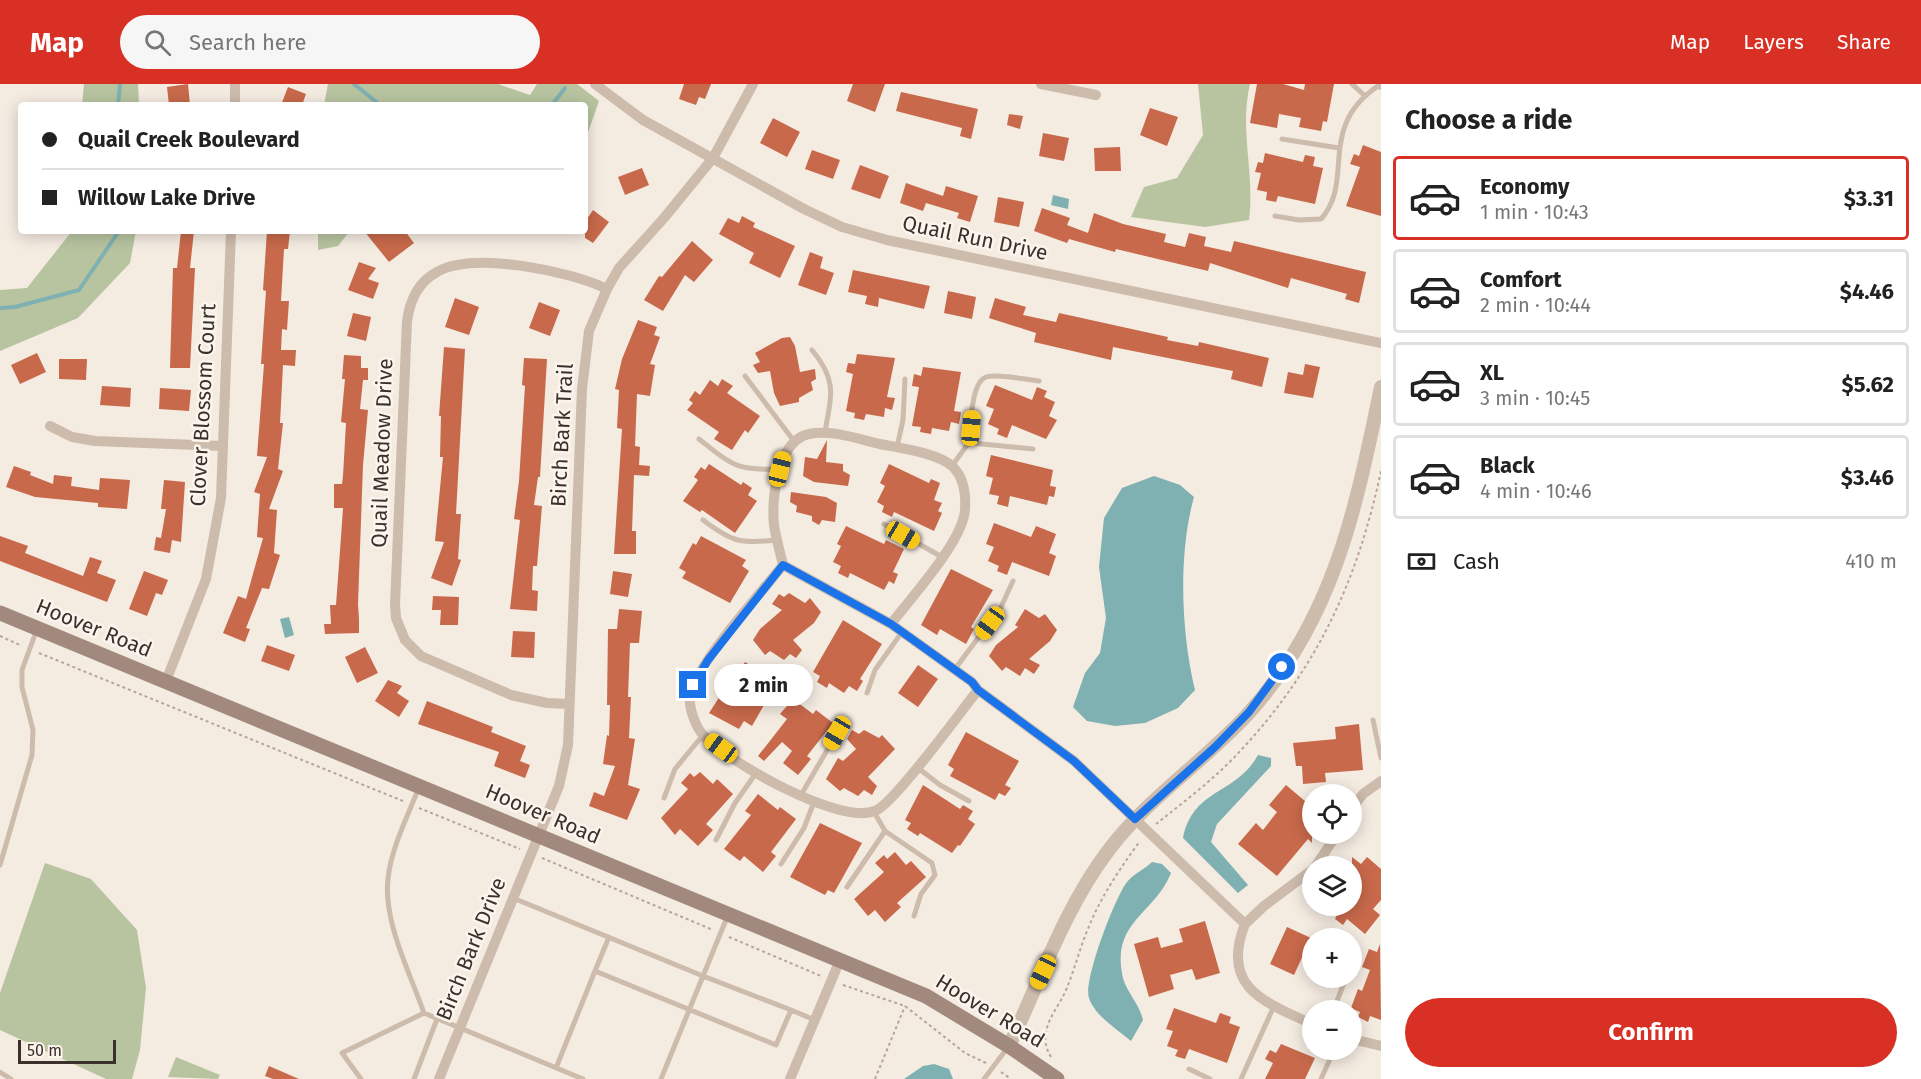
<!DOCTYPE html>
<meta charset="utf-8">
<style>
:root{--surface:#fff;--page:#f6f6f6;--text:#222;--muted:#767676;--line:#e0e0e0;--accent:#d93025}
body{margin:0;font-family:"Fira Sans",sans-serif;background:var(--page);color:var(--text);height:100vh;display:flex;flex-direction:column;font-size:22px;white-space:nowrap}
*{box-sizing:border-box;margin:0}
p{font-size:20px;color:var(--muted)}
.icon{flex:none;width:33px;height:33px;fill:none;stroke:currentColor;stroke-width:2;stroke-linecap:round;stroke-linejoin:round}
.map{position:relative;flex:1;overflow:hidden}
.panel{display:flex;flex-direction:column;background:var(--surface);width:540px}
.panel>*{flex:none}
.banner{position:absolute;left:18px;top:18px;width:570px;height:132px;border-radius:6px;box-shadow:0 3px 15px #0003;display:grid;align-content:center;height:132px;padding:0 24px;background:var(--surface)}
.fabs{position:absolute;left:1302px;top:700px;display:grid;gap:12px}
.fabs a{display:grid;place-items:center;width:60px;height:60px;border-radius:50%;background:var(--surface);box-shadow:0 3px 15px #0003;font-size:30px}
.scale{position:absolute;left:18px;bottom:15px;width:98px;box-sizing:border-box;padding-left:6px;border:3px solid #3b302b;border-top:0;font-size:16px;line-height:21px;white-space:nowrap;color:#3b302b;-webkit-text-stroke:4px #fbf5ee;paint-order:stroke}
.end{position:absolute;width:27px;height:27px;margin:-14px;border:8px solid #1a73e8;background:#fff;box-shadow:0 0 0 3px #fff}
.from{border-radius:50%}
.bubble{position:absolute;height:42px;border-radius:21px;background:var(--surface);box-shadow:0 3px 15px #0003;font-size:20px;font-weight:700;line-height:42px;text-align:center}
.car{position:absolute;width:18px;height:36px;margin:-18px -9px;border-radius:8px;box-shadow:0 0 4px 2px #0007;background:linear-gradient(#f5c518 24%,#345 0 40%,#f5c518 0 76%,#345 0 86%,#f5c518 0)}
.banner b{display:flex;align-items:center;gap:21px;height:57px;font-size:22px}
.banner b+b{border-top:2px solid var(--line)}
.banner i{width:15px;height:15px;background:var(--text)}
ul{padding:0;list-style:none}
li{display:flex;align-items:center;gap:18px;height:84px;margin:0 12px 9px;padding:0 12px;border:3px solid var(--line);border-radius:6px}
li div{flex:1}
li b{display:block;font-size:22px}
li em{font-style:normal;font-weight:700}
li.current{border-color:var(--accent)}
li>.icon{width:54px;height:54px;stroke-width:1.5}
h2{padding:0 24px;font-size:27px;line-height:72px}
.pay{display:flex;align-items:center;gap:15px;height:66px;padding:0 24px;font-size:22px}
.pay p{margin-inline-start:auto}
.action{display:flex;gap:12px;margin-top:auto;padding:12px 24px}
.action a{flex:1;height:69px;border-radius:36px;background:var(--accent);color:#fff;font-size:24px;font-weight:700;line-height:69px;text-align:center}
header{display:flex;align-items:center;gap:36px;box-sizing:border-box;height:84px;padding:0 30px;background:var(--accent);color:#fff}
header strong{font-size:28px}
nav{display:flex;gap:33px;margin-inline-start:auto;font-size:21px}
.search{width:420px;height:54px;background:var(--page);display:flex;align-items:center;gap:15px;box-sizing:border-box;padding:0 21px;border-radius:33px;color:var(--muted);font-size:22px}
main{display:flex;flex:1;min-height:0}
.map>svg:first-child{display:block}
.green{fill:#b8c4a0}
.water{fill:#7fb0b2}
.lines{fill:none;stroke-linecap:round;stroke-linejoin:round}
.stream{stroke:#7fb0b2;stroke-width:4}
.building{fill:#c8694b}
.path{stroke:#b9a596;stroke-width:2;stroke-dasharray:3 3;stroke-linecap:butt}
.service{stroke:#cdbbac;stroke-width:5}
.minor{stroke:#cdbbac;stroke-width:10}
.tertiary{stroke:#cdbbac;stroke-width:14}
.secondary{stroke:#a18a7d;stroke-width:15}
.route{stroke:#1a73e8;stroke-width:8}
.labels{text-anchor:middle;stroke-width:5;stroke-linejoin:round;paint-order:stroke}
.street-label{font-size:21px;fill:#3b302b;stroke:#fbf5ee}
</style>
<header>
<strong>Map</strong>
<div class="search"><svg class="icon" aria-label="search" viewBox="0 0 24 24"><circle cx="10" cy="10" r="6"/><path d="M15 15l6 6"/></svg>Search here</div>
<nav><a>Map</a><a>Layers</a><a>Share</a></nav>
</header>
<main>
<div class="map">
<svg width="1381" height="995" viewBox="0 0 1381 995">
<rect width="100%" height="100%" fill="#f4ebe1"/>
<path class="green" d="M84 0H138L139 21H82Z
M328 0H498L530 11 537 0H577L599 17 585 57V21H324Z
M1198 0H1250C1239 46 1255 88 1249 136L1205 143 1131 133 1144 103 1177 94 1203 51Z
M72 147H136L130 179 78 234 0 267V206L27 204Z
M318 147H350L338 162 318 166Z
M45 779 91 795 137 846 146 904 140 966 132 995H106L0 946V909Z
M176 973 220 991 218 995 168 993Z"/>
<path class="water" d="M1053 111 1069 115 1068 125 1051 121Z
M1154 392 1180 401 1194 413C1178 470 1181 548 1195 606L1178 624 1145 639 1115 642 1087 637 1073 623 1085 589 1100 569 1106 534 1099 483 1104 434 1122 404Z
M289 533 294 551 285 554 280 535Z
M1258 671 1271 674V682L1217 740 1211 758 1248 801 1238 809 1183 754C1194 703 1235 712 1258 671Z
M1152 778 1162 780 1171 789C1154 831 1110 838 1123 894 1127 909 1139 919 1143 936L1131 957C1117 945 1095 932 1089 914 1083 897 1115 813 1127 798 1133 790 1145 785 1152 778Z
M934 980 949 985 953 995H904L923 982Z"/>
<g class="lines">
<path class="stream" d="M354 0 380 21
M118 21 120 0
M552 21 565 4
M0 224 15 223 79 206 119 147"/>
</g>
<path class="building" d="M188 0 190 21H169L167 3Z
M684 0H711L705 15 699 13 696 21 679 15Z
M853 0H885L875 28 847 17Z
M1257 0H1283L1304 6 1305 0H1334L1327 38 1323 37 1321 47 1299 43 1301 34 1279 30 1277 44 1250 39Z
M288 3 306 10 302 21H281Z
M901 8 978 25 971 55 960 52 962 44 896 27Z
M1150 24 1178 33 1167 62 1140 51Z
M1009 30 1023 32 1020 45 1007 41Z
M773 34 800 48 787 73 760 59Z
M1043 49 1069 54 1064 77 1039 72Z
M1363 61 1381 68V132L1346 122 1360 83 1350 80 1354 70 1359 72Z
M1120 63 1121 87H1095L1094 64Z
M812 66 840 76 833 95 805 85Z
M1265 69 1303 78 1305 71 1315 73 1313 82 1323 84 1315 120 1278 112 1276 118 1266 116 1267 108 1257 106 1261 89 1255 88 1258 78 1263 79Z
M860 81 889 92 880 115 851 105Z
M642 84 649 101 625 111 618 93Z
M906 99 943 112 946 102 978 112 970 138 957 134 959 129 926 119 923 127 900 119Z
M998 113 1024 118 1019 143 994 138Z
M1042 124 1070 134 1067 141 1088 149 1094 129 1123 140 1166 150 1164 158 1185 163 1189 149 1206 153 1204 162 1231 168 1234 157 1366 188 1359 219 1345 215 1347 210 1291 194 1288 204 1210 179 1208 187 1116 165 1115 168 1069 155 1067 159 1034 147Z
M593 126 609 138 593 159 585 154V138Z
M742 132 755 139 753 143 795 162 780 194 749 179 754 169 719 150 728 134 739 139Z
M181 147H194L190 184H195L190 284H170L173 184H177Z
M267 147H290L288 165H284L281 217H289L287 246 282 245 281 266H296L295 282 283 281 280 339H283L278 385 283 387 269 425 277 426 274 469 280 471 269 505 262 504 246 544 250 545 245 558 223 549 238 512 246 515 263 454 257 453 260 410 254 408 267 373 257 372 264 280H261L266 207 263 206Z
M364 147H405L414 159 389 178Z
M692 157 713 176 694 198 685 191 663 227 644 216 659 192 662 193Z
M810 168 823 173 820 184 834 189 826 211 798 201Z
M359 178 376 184 368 195 379 199 373 215 348 206Z
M853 186 930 202 924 225 879 214 878 223 865 220 867 212 848 208Z
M948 207 976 213 972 235 944 229Z
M455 214 479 223 469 251 445 243Z
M995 214 1026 223 1023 231 1056 238 1059 229 1168 253 1167 256 1198 262 1199 258 1269 274 1262 303 1231 295 1233 287 1113 263 1111 276 1034 258 1036 249 989 234Z
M539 218 560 226 550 252 529 244Z
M353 229 371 233 366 257 347 252Z
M638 236 657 243 654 251 660 253 650 280 655 281 650 312 637 310 635 362 640 363 639 381 650 382 649 392 634 391 632 447H636V470H614L622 345 617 344 619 306 615 305 622 275Z
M790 253 795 262 800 288 815 285 816 295 811 298 813 306 799 314V318L780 322 774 309 770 287 758 289 753 281 760 278 755 269 782 254Z
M444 263 465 265 456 430H461L458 475 461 476 452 502 431 494 444 458 435 457 443 373H440L441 332H439Z
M37 269 46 288 20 300 11 281Z
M857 270 895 274 887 313 895 314 892 326 885 324 884 333 866 330 864 336 854 334 855 329 846 327 853 290 846 288 848 279 855 280Z
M344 271 361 272V284H368V296H363L360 325 368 326 363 381 358 520 359 535V549L325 550 324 540H331L330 521H336L340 467 343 424H334V400H342L343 392 346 339 341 338 345 295H342Z
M524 274 547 275 540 393H538L534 421 542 422 537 482H533L532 506 538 507 537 527 510 525 520 436 514 435 519 397 525 302 522 301Z
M59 275H87L86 296 59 295Z
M1305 280 1320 283 1313 314 1284 309 1288 288 1303 291Z
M923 283 961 288 954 327 961 328 959 340 951 338 949 347 932 344 931 350 920 348 921 343 912 342 919 303 912 302 914 290 921 292Z
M722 295 733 302 727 309 760 332 748 349 745 346 732 366 714 355 719 348 687 326 693 319 689 316 695 307 700 311 710 296 718 302Z
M995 301 1032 316 1037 303 1047 307 1044 313 1055 318 1049 332 1057 336 1046 355 1012 341 1007 354 997 350 999 345 988 340 994 325 986 322Z
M102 302 131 304 130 323 100 321Z
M160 304 191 306 189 327 159 325Z
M827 356 826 378 843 380V387L850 391 848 402 814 398 803 392 805 373 817 375Z
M991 371 1053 386 1050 402 1056 403 1054 413 1049 412 1047 421 1010 412 1008 423 997 420 999 412 989 410 993 394 986 392Z
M709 380 741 401 743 398 752 404 748 411 757 417 735 449 702 426 700 428 683 417 698 396 694 393 701 383 705 386Z
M889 380 929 399 931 395 940 399 934 416 942 419 938 427 942 429 934 447 894 428 892 433 882 428 884 422 877 418 885 402 880 399Z
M14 382 31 388 30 391 53 400 54 391 72 393 71 402 99 406 100 394 130 396 127 425 98 423V419L35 413 6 403Z
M164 396 185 398 181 458 172 456 170 469 154 466 156 453 161 454 166 425H161Z
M791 408 826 413 837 419 835 438 822 436 819 441 812 437V432L796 428 797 422 790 418Z
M994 439 1031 453 1036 442 1056 450 1049 469 1056 472 1049 492 1012 478 1007 491 997 487 999 482 988 477 994 463 986 460Z
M846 442 884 460 886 456 904 465 893 488 898 490 894 500 889 497 884 506 850 489 848 494 838 489 841 482 833 478 841 462 837 460Z
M0 452 28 462 25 469 83 492 90 473 102 477 97 489 116 496 107 518 0 477Z
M701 452 746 476 742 482 749 487 730 519 682 494 686 488 679 484 693 459 696 461Z
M951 485 993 506 971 543 974 545 966 560 940 545 937 551 921 541Z
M144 487 168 496 162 511 156 509 147 532 129 525Z
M613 487 632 490 628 513 610 510Z
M789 509 805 519 810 514 821 528 814 539 793 556 802 566 796 574 790 570 784 576 770 567 765 571 753 556 760 545 782 526 772 520 779 510 784 513Z
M433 512 459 513 458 541H440L441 526H432Z
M619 525 642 527 639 559H630L628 613H631L629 654 635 655 628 701 640 705 627 736 589 722 594 708 604 712 615 682 603 680 607 651 609 652 610 621H607L608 545H617Z
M1025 525 1039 534 1045 530 1057 546 1050 557 1029 575 1040 581 1034 590 1025 584 1020 592 1006 583 1002 587 989 572 996 561 1018 543 1015 541Z
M843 536 882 560 860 595 863 597 857 607 849 602 844 609 829 599 827 604 817 598 820 592 813 588Z
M513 547 535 548 534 574 511 573Z
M267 561 295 571 289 587 261 577Z
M365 563 378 589 357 599 345 573Z
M745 578 777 598 752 642 744 637 739 645 709 629 733 592 728 589 733 581 740 585Z
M918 581 938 595 918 623 898 609Z
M388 596 402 602 397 609 409 617 399 633 375 617Z
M793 615 813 630 816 626 833 639 807 672 811 675 798 691 783 679 792 667 782 658 764 677 758 672 787 635 780 630Z
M427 617 493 643 491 648 526 662 520 677 530 681 525 694 494 682 499 668 418 640Z
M1359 640 1363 686 1325 689 1326 698 1303 700 1302 682H1296L1293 659 1336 655 1335 643Z
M852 646 859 650 864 646 879 654 882 651 895 665 868 693 877 702 872 711 864 706 858 712 844 704 840 707 826 695 838 674 843 677 856 665 847 655Z
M966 648 1019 677 1005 701 1011 704 1005 712 999 709 995 716 950 692 954 685 948 681Z
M700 688 713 700 717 695 733 710 706 740 713 746 698 762 680 745 675 751 661 734 688 705 681 699 690 689 694 693Z
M923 701 960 725 963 721 973 727 968 735 975 740 960 762 958 761 952 769 920 749 918 752 907 745 911 739 905 736Z
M1286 701 1312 723V759L1308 755 1277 792 1238 760 1256 739 1263 746 1277 728 1269 721Z
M758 710 778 726 780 723 796 735 771 768 776 772 763 788 744 772 740 777 724 765 751 731 745 727Z
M820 739 862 759 834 809 828 806 825 811 790 793Z
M895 768 906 781 911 777 926 793 897 819 901 823 885 838 875 826 868 832 854 815 884 788 875 779 884 771 887 775Z
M1352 773 1361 780 1367 773 1381 785V816L1373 825 1380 831 1365 850 1347 835 1343 841 1335 835 1337 831 1326 822H1352Z
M1205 837 1220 889 1196 896 1192 885 1170 891 1174 905 1149 913 1134 860 1158 853 1161 864 1183 858 1179 845Z
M1287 843 1311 854 1294 891 1270 880Z
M1380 860 1381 936 1370 932 1368 938 1358 933 1360 928 1351 924 1358 905 1362 907 1370 886 1362 883 1369 865 1377 868Z
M1174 924 1216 939 1220 929 1231 933 1229 939 1240 943 1227 979 1189 965 1185 975 1175 972 1178 966 1167 962 1173 947 1166 945Z
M1281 960 1315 974 1305 995H1265L1273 979 1265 975 1270 966 1276 969Z
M269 982 299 995H273L265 992Z"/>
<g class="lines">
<path class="path" d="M0 552 22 562
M39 569 403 717
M419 724 520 765
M1156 740C1185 717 1217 693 1242 665 1318 583 1358 495 1381 387
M542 774 713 846
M729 853 821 892
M843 901 905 922 965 969 986 979
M1051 973C1034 945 1060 925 1068 901 1076 881 1081 860 1090 840 1102 811 1121 783 1140 757
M1001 988 1011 995
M875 995 905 922"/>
<path class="service" d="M1352 0 1364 11
M1282 55 1339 64
M1275 132 1299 136 1321 135C1356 96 1315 42 1381 0
M812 266C838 297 831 312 825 348
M745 292 794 357
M699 355C732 381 736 387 779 385
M969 360C971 345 970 299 986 293 998 289 1027 296 1039 297
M897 363 903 336 905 295
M952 382 967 361 972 359 1033 365
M703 436C732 458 740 460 776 456
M884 440 942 473
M955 585 1001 523 1013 497
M867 609 875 586 902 548
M1373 636 1381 674
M918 684 940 701 969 717
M419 703C408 732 391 764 388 795 383 837 410 889 424 929L583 995
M801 711 837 649
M664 714 675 685 703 651
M874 728 885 747 932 779 935 791 921 810 914 832
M716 756 735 719 756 689
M781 780 804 744 814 718
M0 781 32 671 33 646 22 603V586L37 545
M847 803 885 747
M513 814 703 892 661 995
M728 831 703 892 791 926
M1352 883 1353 879
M595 887 609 853
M1333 927 1346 894
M556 984 595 887 776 961 791 926 815 936
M1189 985 1210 995
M0 988 11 995
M361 995 342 969 424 929
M414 995 437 935
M984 995 1008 963
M1241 995 1274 922
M1321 995 1334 966"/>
<path class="minor" d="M595 0 643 36 804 125 842 143 887 156 1381 259
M1041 0 1096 11
M1381 0V1
M235 21V0
M50 342 72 353 95 357 222 362
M783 481 891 540 972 598 978 606 1074 677 1245 840C1220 903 1264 918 1312 940
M783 481C762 508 692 584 690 614 689 625 696 644 704 652 730 679 839 741 875 727 894 720 961 627 978 606
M783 481C780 468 776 454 774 441 771 414 778 356 809 350 831 345 858 355 880 360 899 364 939 369 953 383 964 394 966 411 965 426 963 457 911 514 891 540
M166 597 206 495 221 414 231 147
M569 620 547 619 511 611 421 572 405 556 396 534 395 521 407 237C410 216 418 198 437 188 474 167 570 187 607 205
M1352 724 1363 710 1381 697
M1315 783 1337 750
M1245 840 1264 822 1312 786
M1352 955 1381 962
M439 995 559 702 568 661 582 305 589 247 607 205 619 184 664 134 713 74 753 0
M790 995 840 876"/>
<path class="tertiary" d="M1009 962C1040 897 1064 825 1108 767 1147 715 1202 679 1247 631 1334 536 1356 424 1381 303"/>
<path class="secondary" d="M0 529 926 912 1009 962 1057 995"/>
</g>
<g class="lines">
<path class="route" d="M693 601 708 576 783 481 891 540 972 598 978 606 1074 677 1135 735 1215 663 1249 628 1282 583"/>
</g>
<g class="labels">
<g class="street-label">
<text transform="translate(975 154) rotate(12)" y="7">Quail Run Drive</text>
<text transform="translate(203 321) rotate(-87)" y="7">Clover Blossom Court</text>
<text transform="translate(562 351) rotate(-87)" y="7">Birch Bark Trail</text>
<text transform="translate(382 369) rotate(-88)" y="7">Quail Meadow Drive</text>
<text transform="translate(94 544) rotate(22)" y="7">Hoover Road</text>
<text transform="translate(543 730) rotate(23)" y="7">Hoover Road</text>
<text transform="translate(471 865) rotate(-68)" y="7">Birch Bark Drive</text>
<text transform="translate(990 927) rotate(31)" y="7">Hoover Road</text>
</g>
</g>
</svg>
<div class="fabs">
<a><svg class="icon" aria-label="locate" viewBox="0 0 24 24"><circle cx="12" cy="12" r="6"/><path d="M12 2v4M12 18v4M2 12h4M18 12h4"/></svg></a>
<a><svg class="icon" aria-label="layers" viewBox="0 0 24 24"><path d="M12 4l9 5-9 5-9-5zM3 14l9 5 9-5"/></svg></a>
<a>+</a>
<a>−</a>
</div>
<div class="scale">50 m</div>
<i class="end from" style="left:1282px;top:583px"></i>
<i class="end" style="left:693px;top:601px"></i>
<div class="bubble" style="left:714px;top:580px;width:99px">2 min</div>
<i class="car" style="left:971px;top:344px;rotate:5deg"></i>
<i class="car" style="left:780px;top:385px;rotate:14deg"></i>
<i class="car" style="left:903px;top:451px;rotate:120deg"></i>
<i class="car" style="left:990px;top:539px;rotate:216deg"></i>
<i class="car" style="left:837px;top:649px;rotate:210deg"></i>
<i class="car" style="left:721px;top:664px;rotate:306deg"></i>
<i class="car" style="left:1043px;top:888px;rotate:205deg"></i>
<div class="banner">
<b><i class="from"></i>Quail Creek Boulevard</b>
<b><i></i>Willow Lake Drive</b>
</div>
</div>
<section class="panel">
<h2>Choose a ride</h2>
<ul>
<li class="current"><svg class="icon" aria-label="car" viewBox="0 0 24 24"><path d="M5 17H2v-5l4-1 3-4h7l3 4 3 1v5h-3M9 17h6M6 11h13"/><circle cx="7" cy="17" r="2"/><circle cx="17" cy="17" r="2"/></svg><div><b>Economy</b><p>1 min · 10:43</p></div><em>$3.31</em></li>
<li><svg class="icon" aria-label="car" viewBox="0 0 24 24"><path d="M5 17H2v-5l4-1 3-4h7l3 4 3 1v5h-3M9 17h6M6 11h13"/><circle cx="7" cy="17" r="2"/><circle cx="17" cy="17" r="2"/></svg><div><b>Comfort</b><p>2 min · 10:44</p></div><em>$4.46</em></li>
<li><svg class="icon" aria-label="car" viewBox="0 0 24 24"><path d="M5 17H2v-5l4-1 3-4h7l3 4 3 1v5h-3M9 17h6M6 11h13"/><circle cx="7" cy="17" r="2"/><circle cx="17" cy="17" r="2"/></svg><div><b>XL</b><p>3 min · 10:45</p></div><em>$5.62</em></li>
<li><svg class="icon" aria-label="car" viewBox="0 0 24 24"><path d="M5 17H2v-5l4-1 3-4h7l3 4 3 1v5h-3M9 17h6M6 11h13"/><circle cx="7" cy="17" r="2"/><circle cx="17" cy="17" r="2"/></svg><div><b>Black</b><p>4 min · 10:46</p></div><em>$3.46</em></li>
</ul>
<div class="pay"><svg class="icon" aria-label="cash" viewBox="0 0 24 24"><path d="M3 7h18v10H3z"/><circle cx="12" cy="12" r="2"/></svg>Cash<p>410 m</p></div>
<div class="action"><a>Confirm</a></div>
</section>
</main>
